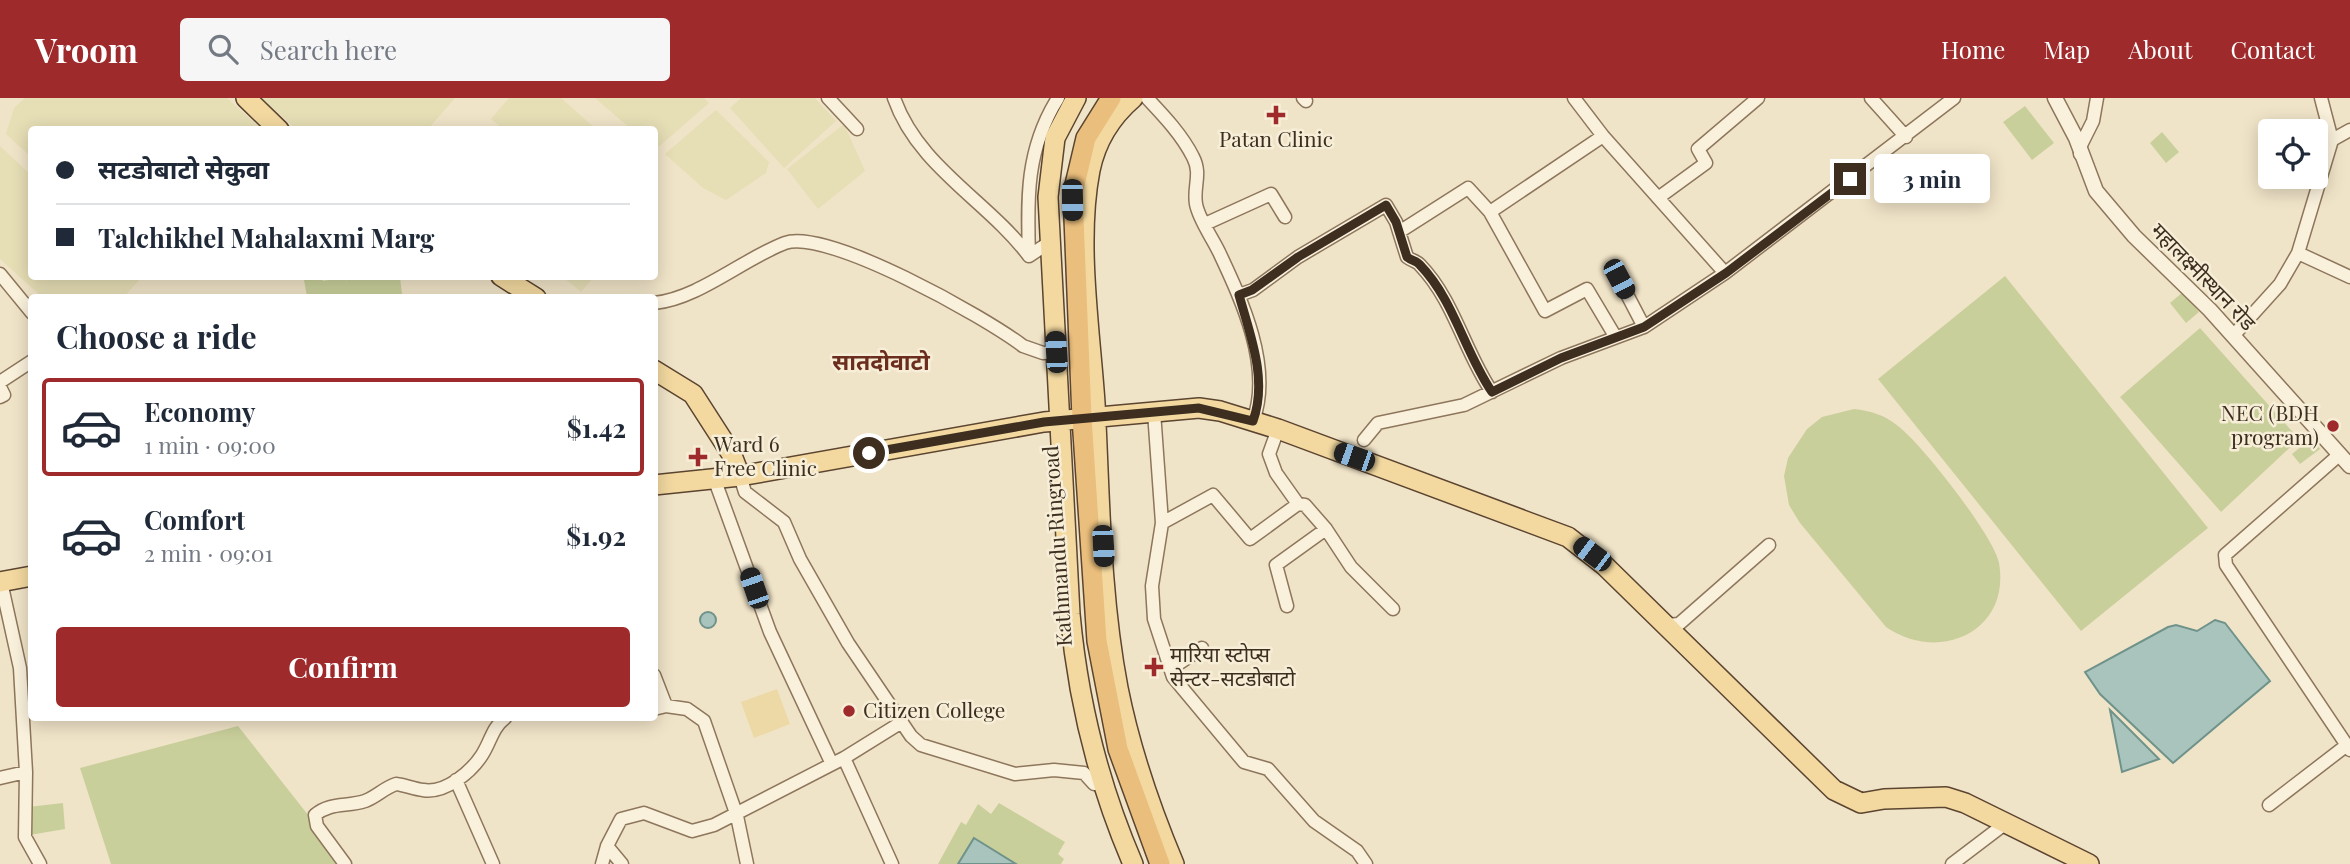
<!DOCTYPE html>
<meta charset="utf-8">
<style>
:root{--surface:#fff;--page:#f6f6f7;--text:#1f2937;--muted:#747a83;--line:#e0e1e3;--accent:#9e2a2b}
body{margin:0;font-family:"Playfair Display","Noto Sans Devanagari",serif;background:var(--page);color:var(--text);height:100vh;display:flex;flex-direction:column;font-size:26px;white-space:nowrap}
*{box-sizing:border-box;margin:0}
p{font-size:23px;color:var(--muted)}
.icon{flex:none;width:38px;height:38px;fill:none;stroke:currentColor;stroke-width:2;stroke-linecap:round;stroke-linejoin:round}
.map{position:relative;flex:1;overflow:hidden}
.drawer{position:absolute;left:28px;top:196px;width:630px;height:427px;display:flex;flex-direction:column;background:var(--surface);border-radius:7px;box-shadow:0 4px 18px #0003}
.drawer>*{flex:none}
.banner{position:absolute;left:28px;top:28px;width:630px;height:154px;border-radius:7px;box-shadow:0 4px 18px #0003;display:grid;align-content:center;height:154px;padding:0 28px;background:var(--surface)}
.tools{position:absolute;left:2258px;top:21px;display:grid;gap:14px}
.tools a{display:grid;place-items:center;width:70px;height:70px;border-radius:7px;background:var(--surface);box-shadow:0 4px 18px #0003;font-size:35px}
.end{position:absolute;width:32px;height:32px;margin:-16px;border:9px solid #3d2e20;background:#fff;box-shadow:0 0 0 4px #fff}
.from{border-radius:50%}
.bubble{position:absolute;height:49px;border-radius:7px;background:var(--surface);box-shadow:0 4px 18px #0003;font-size:23px;font-weight:700;line-height:49px;text-align:center}
.car{position:absolute;width:21px;height:42px;margin:-21px -10px;border-radius:9px;box-shadow:0 0 5px 2px #0007;background:linear-gradient(#222 24%,#8ab4d8 0 40%,#222 0 76%,#8ab4d8 0 86%,#222 0)}
.banner b{display:flex;align-items:center;gap:24px;height:66px;font-size:26px}
.banner b+b{border-top:2px solid var(--line)}
.banner i{width:18px;height:18px;background:var(--text)}
ul{padding:0;list-style:none}
li{display:flex;align-items:center;gap:21px;height:98px;margin:0 14px 10px;padding:0 14px;border:4px solid transparent;border-radius:7px}
li div{flex:1}
li b{display:block;font-size:26px}
li em{font-style:normal;font-weight:700}
li.current{border-color:var(--accent)}
li>.icon{width:63px;height:63px;stroke-width:1.5}
h2{padding:0 28px;font-size:32px;line-height:84px}
.cta{display:flex;gap:14px;margin-top:auto;padding:14px 28px}
.cta a{flex:1;height:80px;border-radius:7px;background:var(--accent);color:#fff;font-size:28px;font-weight:700;line-height:80px;text-align:center}
header{display:flex;align-items:center;gap:42px;box-sizing:border-box;height:98px;padding:0 35px;background:var(--accent);color:#fff}
header strong{font-size:33px}
nav{display:flex;gap:38px;margin-inline-start:auto;font-size:24px}
.search{width:490px;height:63px;background:var(--page);display:flex;align-items:center;gap:18px;box-sizing:border-box;padding:0 24px;border-radius:7px;color:var(--muted);font-size:26px}
.map>svg:first-child{display:block}
.farmland{fill:#e6deb5}
.green{fill:#c9cf9b}
.sand{fill:#ecd9a5}
.water{fill:#a9c4bc;stroke:#6f938a;stroke-width:2}
.lines{fill:none;stroke-linecap:round;stroke-linejoin:round}
.minor-casing{stroke:#8d765c;stroke-width:15}
.tertiary-casing{stroke:#8d765c;stroke-width:17}
.primary-casing{stroke:#5b4430;stroke-width:22}
.trunk-casing{stroke:#5b4430;stroke-width:22}
.minor{stroke:#faf1dc;stroke-width:12}
.tertiary{stroke:#faf1dc;stroke-width:14}
.primary{stroke:#f3d9a0;stroke-width:19}
.trunk{stroke:#eabe7c;stroke-width:19}
.route{stroke:#3d2e20;stroke-width:9}
.poi-dot{fill:#9e2a2b;stroke:#f7eed8;stroke-width:2.5}
.labels{text-anchor:middle;stroke-width:5;stroke-linejoin:round;paint-order:stroke}
.poi-label{font-size:21px;fill:#3d2e20;stroke:#f7eed8;text-anchor:start}
.street-label{font-size:21px;fill:#3d2e20;stroke:#f7eed8}
.neighbourhood-label{font-size:23px;font-weight:bold;fill:#6b2e1e;stroke:#f7eed8}
</style>
<header>
<strong>Vroom</strong>
<div class="search"><svg class="icon" aria-label="search" viewBox="0 0 24 24"><circle cx="10" cy="10" r="6"/><path d="M15 15l6 6"/></svg>Search here</div>
<nav><a>Home</a><a>Map</a><a>About</a><a>Contact</a></nav>
</header>
<div class="map">
<svg width="2350" height="766" viewBox="0 0 2350 766">
<rect width="100%" height="100%" fill="#f0e4c8"/>
<path class="farmland" d="M25 0H227L262 31 32 32 31 59 6 36 14 10Z
M261 0H455L428 31 297 32Z
M509 0H561L596 31H503L491 21Z
M595 0H704L709 5 655 52 654 32 631 31Z
M741 0H815L836 23 784 70 730 10Z
M716 12 769 64 766 75 726 102 703 90 665 56Z
M844 26 865 73 818 111 787 71Z
M0 48 31 77 32 178 142 179 124 199H42L0 161Z
M563 179H594L581 194Z"/>
<path class="green" d="M2025 8 2054 45 2032 62 2003 24Z
M2162 34 2179 54 2166 65 2150 45Z
M2005 178 2208 430 2081 533 1878 281Z
M322 179 323 183 346 179 347 184V179H400L402 196 307 199 304 182Z
M2183 194 2199 214 2186 225 2170 205Z
M2200 230 2299 341 2221 414 2120 299Z
M1854 311C1871 313 1885 317 1898 328 1921 345 1994 438 1999 465 2011 533 1940 566 1886 529L1800 425 1789 407 1784 378 1788 360 1807 331 1822 319Z
M2312 340 2320 351 2300 366 2292 356Z
M238 628 342 760 343 766H111L80 670Z
M63 705 65 731 30 737 28 709Z
M999 705 1065 744 1058 756 1064 761 1061 766H938L961 724 966 727 978 706 991 716Z"/>
<path class="sand" d="M777 591 790 626 754 640 741 604Z"/>
<path class="water" d="M700 522a8 8 0 1 1 16 0a8 8 0 1 1-16 0Z
M2215 522 2225 525 2270 583 2173 665 2100 596 2085 574 2168 529 2176 527 2197 533Z
M2110 612 2159 661 2122 674Z
M974 740 1016 766H958Z"/>
<g class="lines">
<defs>
<path id="minor" d="M828 0 857 31
M894 0C918 69 988 103 1029 158L1050 144
M1147 0C1164 18 1182 37 1193 59 1202 76 1193 89 1196 106 1199 122 1212 139 1219 154 1242 203 1273 269 1253 323
M1303 0 1306 3
M1574 0 1603 38 1725 175
M1871 0 1906 39
M2332 42 2350 32
M2080 56V49L2093 23 2097 0
M1658 100 1706 65 1698 51 1758 0
M1490 114 1545 213 1587 191 1615 238
M1205 126 1271 96 1285 119
M1399 134 1468 90 1490 114 1603 38
M2298 155 2350 179
M1029 158C1027 100 1026 51 1058 0
M0 176 32 215
M1619 181 1644 229
M1239 197 1253 192 1298 159 1386 107 1396 124 1407 159C1412 163 1417 163 1420 167 1454 202 1465 255 1492 294
M654 205C698 201 743 161 785 145 827 130 985 219 1023 248L1043 255 1056 254
M2233 238 2280 186 2298 155 2332 42 2321 0
M0 284 32 263
M0 289 4 297 0 299
M1154 314 1162 425 1152 488 1154 521 1173 579 1244 664 1268 671 1314 723 1357 753 1366 766
M1278 331 1269 356 1276 375 1298 406 1305 407 1326 431 1351 469 1393 511
M1364 342 1378 325 1464 307 1561 260 1644 229 1725 175 1954 0
M2339 357 2225 457 2226 467 2350 652
M740 378 745 394 784 424 800 461 848 545 911 638 921 647 1015 676 1054 672 1084 675 1094 686 1102 685
M714 380 770 534 831 664
M1162 425 1213 397 1250 441 1298 406
M1 484 20 570 26 674 25 739 40 766
M1287 508 1276 467 1326 431
M1666 527 1679 526 1769 447
M1172 570 1202 550
M654 577 666 608
M654 611 666 608 687 611 704 623 737 718 747 766
M844 660 892 766
M0 680 26 674
M456 682 493 766
M2269 707 2347 647
M607 748 622 766
M345 766 317 728 315 717C330 704 347 709 365 703 376 699 384 690 396 686 405 687 414 691 423 692 445 696 471 674 482 657 491 643 492 630 505 620
M602 766 607 748 621 721 644 715 692 733 714 727 844 660 902 624
M1952 766 2006 725"/>
<path id="tertiary" d="M2055 0 2076 40 2096 93 2134 138 2210 212 2350 368"/>
<path id="primary" d="M246 0 279 32
M1076 0 1055 40 1048 99 1070 516C1078 603 1098 685 1133 766
M1133 0C1111 19 1096 43 1090 72 1076 144 1090 231 1095 305 1100 399 1100 496 1118 590 1130 650 1150 709 1174 766
M501 178 536 200
M654 272 693 296 731 355 740 378
M654 387 740 378 1044 324 1199 310 1220 313 1278 331 1568 439 1604 467 1834 692 1861 705 1884 701 1946 699 1965 705 2089 766
M0 484 32 478"/>
<path id="trunk" d="M1111 0 1086 40 1073 95 1082 320 1097 543 1118 651 1160 766"/>
</defs>
<use href="#minor" class="minor-casing"/>
<use href="#tertiary" class="tertiary-casing"/>
<use href="#primary" class="primary-casing"/>
<use href="#trunk" class="trunk-casing"/>
<use href="#minor" class="minor"/>
<use href="#tertiary" class="tertiary"/>
<use href="#primary" class="primary"/>
<use href="#trunk" class="trunk"/>
</g>
<g class="lines">
<path class="route" d="M869 355 1044 324 1199 310 1253 323C1268 281 1250 237 1239 197L1252 192 1298 159 1386 107 1396 124 1407 159C1412 163 1417 163 1420 167 1454 202 1465 255 1492 294L1561 260 1644 229 1726 175 1850 81"/>
</g>
<g class="poi-dot">
<path d="M1272.5 6.5h7v7h7v7h-7v7h-7v-7h-7v-7h7z"/>
<circle cx="2333" cy="328" r="7"/>
<path d="M694.5 348.5h7v7h7v7h-7v7h-7v-7h-7v-7h7z"/>
<path d="M1150.5 558.5h7v7h7v7h-7v7h-7v-7h-7v-7h7z"/>
<circle cx="849" cy="613" r="7"/>
</g>
<g class="labels">
<g class="poi-label">
<text x="1276" y="49" text-anchor="middle">Patan Clinic</text>
<text x="2319" y="323" text-anchor="end">NEC (BDH<tspan x="2319" dy="24">program)</tspan></text>
<text x="714" y="354">Ward 6<tspan x="714" dy="24">Free Clinic</tspan></text>
<text x="1170" y="564">मारिया स्टोप्स<tspan x="1170" dy="24">सेन्टर-सटडोबाटो</tspan></text>
<text x="863" y="620">Citizen College</text>
</g>
<g class="street-label">
<text transform="translate(2203 179) rotate(46)" y="7">महालक्ष्मीस्थान रोड</text>
<text transform="translate(1058 448) rotate(-94)" y="7">Kathmandu Ringroad</text>
</g>
<g class="neighbourhood-label">
<text x="881" y="272">सातदोवाटो</text>
</g>
</g>
</svg>
<div class="tools">
<a><svg class="icon" aria-label="locate" viewBox="0 0 24 24"><circle cx="12" cy="12" r="6"/><path d="M12 2v4M12 18v4M2 12h4M18 12h4"/></svg></a>
</div>
<i class="end from" style="left:869px;top:355px"></i>
<i class="end" style="left:1850px;top:81px"></i>
<div class="bubble" style="left:1874px;top:56px;width:116px">3 min</div>
<i class="car" style="left:1072px;top:102px;rotate:179deg"></i>
<i class="car" style="left:1619px;top:181px;rotate:152deg"></i>
<i class="car" style="left:1056px;top:254px;rotate:357deg"></i>
<i class="car" style="left:1354px;top:359px;rotate:289deg"></i>
<i class="car" style="left:1103px;top:448px;rotate:177deg"></i>
<i class="car" style="left:1592px;top:456px;rotate:307deg"></i>
<i class="car" style="left:754px;top:490px;rotate:341deg"></i>
<div class="banner">
<b><i class="from"></i>सटडोबाटो सेकुवा</b>
<b><i></i>Talchikhel Mahalaxmi Marg</b>
</div>
<section class="drawer">
<h2>Choose a ride</h2>
<ul>
<li class="current"><svg class="icon" aria-label="car" viewBox="0 0 24 24"><path d="M5 17H2v-5l4-1 3-4h7l3 4 3 1v5h-3M9 17h6M6 11h13"/><circle cx="7" cy="17" r="2"/><circle cx="17" cy="17" r="2"/></svg><div><b>Economy</b><p>1 min · 09:00</p></div><em>$1.42</em></li>
<li><svg class="icon" aria-label="car" viewBox="0 0 24 24"><path d="M5 17H2v-5l4-1 3-4h7l3 4 3 1v5h-3M9 17h6M6 11h13"/><circle cx="7" cy="17" r="2"/><circle cx="17" cy="17" r="2"/></svg><div><b>Comfort</b><p>2 min · 09:01</p></div><em>$1.92</em></li>
</ul>
<div class="cta"><a>Confirm</a></div>
</section>
</div>
